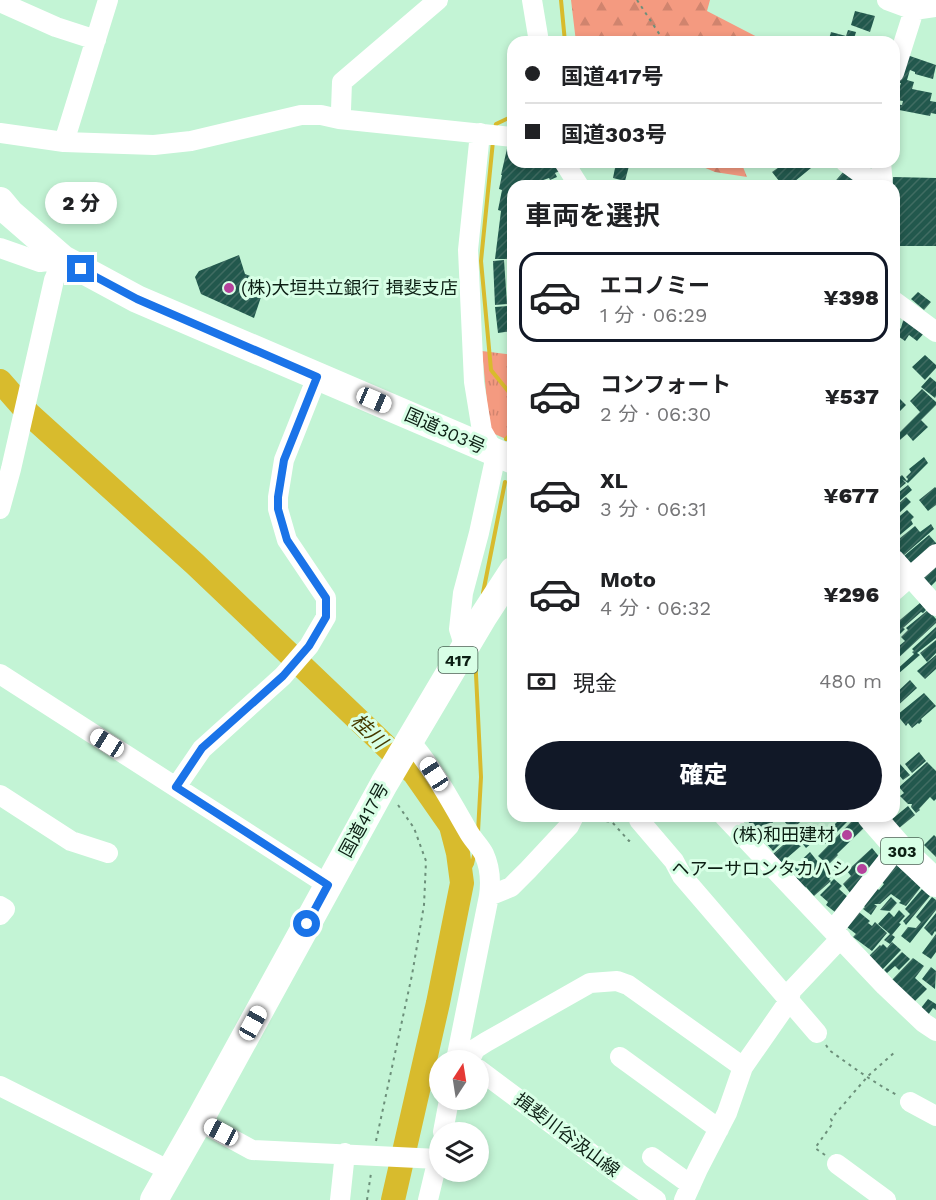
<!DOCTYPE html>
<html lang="ja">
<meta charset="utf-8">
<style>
:root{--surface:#fff;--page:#f2f2f2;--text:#202124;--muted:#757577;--line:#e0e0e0;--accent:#111827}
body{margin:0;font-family:"Work Sans","Noto Sans JP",sans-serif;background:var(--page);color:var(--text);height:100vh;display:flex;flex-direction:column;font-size:22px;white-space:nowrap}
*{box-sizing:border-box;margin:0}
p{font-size:20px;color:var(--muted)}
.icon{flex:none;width:33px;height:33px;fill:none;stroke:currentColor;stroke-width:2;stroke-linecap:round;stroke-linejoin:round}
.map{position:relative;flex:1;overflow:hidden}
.panel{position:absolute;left:507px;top:180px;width:393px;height:642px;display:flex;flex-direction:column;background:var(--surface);border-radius:18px;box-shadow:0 3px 9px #0003}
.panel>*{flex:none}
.top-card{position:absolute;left:507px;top:36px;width:393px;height:132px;border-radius:18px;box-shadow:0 3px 9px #0003;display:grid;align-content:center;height:132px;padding:0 18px;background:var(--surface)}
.needle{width:39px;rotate:12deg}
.controls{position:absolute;left:429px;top:1050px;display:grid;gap:12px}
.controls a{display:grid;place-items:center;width:60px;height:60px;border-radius:50%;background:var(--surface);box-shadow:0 3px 9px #0003;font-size:30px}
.end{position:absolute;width:27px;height:27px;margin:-14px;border:8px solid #1a73e8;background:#fff;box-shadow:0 0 0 3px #fff}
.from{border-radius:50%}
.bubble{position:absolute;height:42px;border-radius:21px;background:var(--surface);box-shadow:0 3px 9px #0003;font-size:20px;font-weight:800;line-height:42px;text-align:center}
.car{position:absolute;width:18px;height:36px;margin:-18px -9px;border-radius:8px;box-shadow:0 0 4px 2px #0007;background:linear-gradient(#fff 24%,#345 0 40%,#fff 0 76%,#345 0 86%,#fff 0)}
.top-card b{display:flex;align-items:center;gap:21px;height:57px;font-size:22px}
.top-card b+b{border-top:2px solid var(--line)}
.top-card i{width:15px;height:15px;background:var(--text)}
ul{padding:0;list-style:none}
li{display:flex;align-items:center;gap:18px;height:90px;margin:0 12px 9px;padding:0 6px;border:3px solid transparent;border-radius:18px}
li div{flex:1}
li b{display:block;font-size:22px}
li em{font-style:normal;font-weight:800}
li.active{border-color:var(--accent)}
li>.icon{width:54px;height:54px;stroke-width:1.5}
h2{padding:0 18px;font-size:27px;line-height:72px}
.pay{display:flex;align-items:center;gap:15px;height:66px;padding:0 18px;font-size:22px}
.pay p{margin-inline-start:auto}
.cta{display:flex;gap:12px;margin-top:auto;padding:12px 18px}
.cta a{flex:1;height:69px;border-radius:36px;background:var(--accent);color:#fff;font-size:24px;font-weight:800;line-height:69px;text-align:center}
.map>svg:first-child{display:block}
.grass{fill:url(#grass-tufts)}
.forest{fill:url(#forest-firs)}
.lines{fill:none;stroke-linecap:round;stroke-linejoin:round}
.stream{stroke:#d8bb2d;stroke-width:4}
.river{stroke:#d8bb2d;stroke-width:24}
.building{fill:url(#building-hatch)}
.path{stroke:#6c8f7a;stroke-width:2;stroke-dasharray:3 4.5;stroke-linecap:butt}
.minor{stroke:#fff;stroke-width:20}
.highway{stroke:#fff;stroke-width:28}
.route{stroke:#1a73e8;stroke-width:8}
.poi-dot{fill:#b4429c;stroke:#d8ffe6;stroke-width:2}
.labels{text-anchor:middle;stroke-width:6;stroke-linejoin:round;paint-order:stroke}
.shield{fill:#d8ffe6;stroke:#496253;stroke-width:1.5}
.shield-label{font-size:16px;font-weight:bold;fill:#0c1f14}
.poi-label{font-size:18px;fill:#0c1f14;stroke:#d8ffe6;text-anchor:end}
.street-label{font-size:18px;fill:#0c1f14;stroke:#d8ffe6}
.water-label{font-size:20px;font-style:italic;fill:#463b00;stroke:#d8ffe6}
</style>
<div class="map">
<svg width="936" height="1200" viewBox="0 0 936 1200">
<defs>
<pattern id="grass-tufts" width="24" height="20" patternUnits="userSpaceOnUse" patternTransform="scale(1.5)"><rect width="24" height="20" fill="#f49a80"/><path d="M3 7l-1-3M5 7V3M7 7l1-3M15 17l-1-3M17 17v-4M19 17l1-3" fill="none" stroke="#d0846e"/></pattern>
<pattern id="forest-firs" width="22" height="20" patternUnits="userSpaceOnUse" patternTransform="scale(1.5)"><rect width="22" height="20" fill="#f49a80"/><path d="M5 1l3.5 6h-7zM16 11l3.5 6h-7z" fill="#d0846e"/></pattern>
<pattern id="building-hatch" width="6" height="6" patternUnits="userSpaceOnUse" patternTransform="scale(1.5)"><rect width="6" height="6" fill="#22584d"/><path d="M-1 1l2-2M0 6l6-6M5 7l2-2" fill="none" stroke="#406c62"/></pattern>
</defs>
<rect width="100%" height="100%" fill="#c3f4d5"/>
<path class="grass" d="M482 351 513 355V442L490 432Z"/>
<path class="forest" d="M571 0H710L707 11 767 42H576Z
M691 162H741L747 177 715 172Z"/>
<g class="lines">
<path class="stream" d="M561 0 565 42
M495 128 496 124 513 116
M493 141 481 261 491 370 513 397
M506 439 513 432
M483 593 505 482
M475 654 481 777 478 832
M462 883 472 864 475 851"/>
<path class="river" d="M0 381 29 414 195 564 414 773 451 826 458 853 462 883 438 1003 393 1200"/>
</g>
<path class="building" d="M855 11 875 16 870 32 851 25Z
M848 30 856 32 854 39 864 42H828L831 32 846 36Z
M907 55 936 65 933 79 915 74V72L910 70 907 80 914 82 912 89 932 93 930 101 936 102V114L931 113 930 116 894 109V104L902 105 903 101 897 100 898 96 894 95V92L897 85 900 86 901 83H898Z
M509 140 513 141V162H555L560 171 555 173 557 177 550 180 549 178 532 184 533 186H513V235H511L509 259H495L501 211 498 210 502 190 499 189 502 175H501Z
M779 162H805L811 168 789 186H783L772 172 782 165Z
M616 163 629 166 625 181 613 178Z
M844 171 859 183 857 186H831Z
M893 177 936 178V246H894V186H892Z
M239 255 245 274 266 282 254 318 201 294 195 277 199 271Z
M504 260 507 304 495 305 493 261Z
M918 292 931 302 924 310 911 299Z
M508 306 511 331 498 333 495 307Z
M908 315 926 331 917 341 909 335 905 341 895 334 901 328 903 321Z
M925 355 936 365V368L925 380 912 367Z
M930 377 936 382V396L935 398 921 387Z
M922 389 936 402V405L921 420 928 427 913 441 907 434 894 445V438L920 412 910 401Z
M896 398 900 399 906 405 894 417V400Z
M924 457 928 463 908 483 902 479 906 483 900 488 899 486 894 491V475L897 479 902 475 907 481 908 479 906 477 911 472 909 469Z
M908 485 912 490 894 506V496Z
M935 487 936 488V505L928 511 919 500Z
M906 497 911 502 894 518V508Z
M907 510 914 517 911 520 913 524 894 540V521Z
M931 524 934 529 903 556 894 546V543L915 526 920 532Z
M929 535 936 543V545L912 565 904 556Z
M936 562V581L931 586 921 576Z
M920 603 926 610 923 613 921 612 903 628 905 629 900 634 894 627V625Z
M928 610 936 619V623L894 662V650L905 641 901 637 908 630 906 628Z
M936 627V638L917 653 920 655 898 674 895 671 914 654 912 652 914 651 912 649Z
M936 640V653L927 662 920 653Z
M936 655V669L925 679 917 671Z
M910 680 917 688 894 709V695Z
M924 693 936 706 921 719 922 721 919 724 918 723 912 728 908 723 906 726 897 715Z
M919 752 926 761 912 773 905 764Z
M927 762 936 771V799L934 801 930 797 919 809 920 810 916 813 911 807 912 804H908L900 796 904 793 899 787Z
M900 764 910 775 903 780 894 769Z
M908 806 915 815 898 829 891 820Z
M744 816H774L776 819 763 832 758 827 757 828 752 823 750 824Z
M783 816H796L794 817 800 822 792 830 784 821 787 819Z
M843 816H853L825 844 820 839Z
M858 817 866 826 837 854 838 855 828 865 818 856 854 819 855 821Z
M773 825 786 838 773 851 760 836Z
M811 828 819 837 806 848 798 838Z
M934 835 936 837V857L924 845Z
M793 836 801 846 780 864 772 855Z
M872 848 881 859 851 894 843 884 851 876 847 871Z
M810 852 818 862 819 860 833 875 829 879 831 881 814 896 806 887 805 888 796 878 800 874 793 868Z
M892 861 921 887 906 906 899 903 901 901 891 894 880 904H874L877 906 871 915 863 909 865 907 858 901 872 884 879 890 884 884 877 878Z
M834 879 842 886 839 889 850 899 835 912 826 905 828 902 820 895 831 884 830 883Z
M922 889 930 896 906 925 903 921 910 914 905 909Z
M891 897 897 903 890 911 880 910Z
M932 897 936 900V910L910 943 901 936 908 927 916 928 921 922 916 917Z
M854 908 870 921 868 923 872 926 875 922 887 933 872 951 853 937 856 934 843 924Z
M899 910 905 916 899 923 901 924 892 935 895 937 890 944 884 940 890 934 878 924 889 912 894 917Z
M936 913V932L935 931 932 936 924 928Z
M936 934V952L931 959 922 953Z
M892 942 901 950 882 970 869 956 880 945 881 946 883 944 887 948Z
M902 952 910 959 899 970 895 966 887 973 884 970Z
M913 958 924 966 915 978 927 989 913 1003 891 981Z
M931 967 936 971 935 989 922 979Z
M928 999 936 1004V1010L933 1008 928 1015 921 1008Z"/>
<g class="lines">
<path class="path" d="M637 0 660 35 668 42
M591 819 612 822 629 841 631 838
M826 1045 829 1050C851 1066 873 1082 897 1095
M376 1141 412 975 424 905 426 861 414 828 398 805
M825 1155 815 1148 833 1123 831 1119 868 1076 895 1052
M367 1200 371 1173"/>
<path class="minor" d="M532 0 539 42
M887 0 914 10 936 7
M0 2 56 27 96 40
M894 73 914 10 915 0
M339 119 341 110 342 82 438 0
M0 133 64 142 154 145 191 141 301 115H321L339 119 513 137
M64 142 108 0
M564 162 579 186
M845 162 871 181 883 185
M881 162 883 186
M0 248 40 262 63 259 54 280 11 469 0 509
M894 301 936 332
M894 559 936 606
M894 591 936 554
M465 648 459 629 463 593 479 533 494 464V452L482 431 474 382 468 250 480 133
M0 674 328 885
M409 740C433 768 450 800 468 831 472 839 480 846 484 854 490 867 491 882 489 896L456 1060
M176 787 202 749 283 676 309 646 326 617V598L287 540 278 509V497L284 460 317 377
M0 795 71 841 108 853
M644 816 639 820 674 861 682 876 817 1033
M724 816 885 986 924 1023 936 1031
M489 896 511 887 528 870 569 826 574 816
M0 906 5 909 0 915
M833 930 898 847
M620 1057 719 1129
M470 1060 475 1049 486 1042 590 983 617 981 628 985 743 1067
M478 1069 612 1169 656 1200
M0 1086 170 1171
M910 1102 936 1116
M199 1121 252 1150 438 1159
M443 1132 449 1100
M652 1157 691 1185
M837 1164 886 1200
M340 1200 345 1153
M428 1200 440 1150
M684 1200 698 1169 727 1113 743 1067 789 1001 791 991 841 938"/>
<path class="highway" d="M0 201 10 213 63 259 137 299 513 460
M871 816 898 847 936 883
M154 1200 199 1121 384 784 483 617 513 571"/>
</g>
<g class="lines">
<path class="route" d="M81 269 137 299 317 377 284 460 278 497V509L287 540 326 598V617L309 646 283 676 202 748 176 787 328 885 307 924"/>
</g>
<g class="poi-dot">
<circle cx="229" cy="288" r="6"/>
<circle cx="847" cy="835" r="6"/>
<circle cx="862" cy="869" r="6"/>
</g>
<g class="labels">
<g class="shield">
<rect x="438.5" y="647" width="39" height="26" rx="4.5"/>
<rect x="881" y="838" width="42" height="26" rx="4.5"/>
</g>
<g class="shield-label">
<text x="458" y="666">417</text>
<text x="902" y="857">303</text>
</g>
<g class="poi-label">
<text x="241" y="294" text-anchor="start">(株)大垣共立銀行 揖斐支店</text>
<text x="835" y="841">(株)和田建材</text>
<text x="850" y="875">ヘアーサロンタカハシ</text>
</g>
<g class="street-label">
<text transform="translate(445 431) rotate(24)" y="6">国道303号</text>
<text transform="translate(364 820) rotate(-61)" y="6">国道417号</text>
<text transform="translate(567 1135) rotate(37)" y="6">揖斐川谷汲山線</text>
</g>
<g class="water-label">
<text transform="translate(369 731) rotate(44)" y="7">桂川</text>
</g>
</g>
</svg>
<div class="controls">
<a><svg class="needle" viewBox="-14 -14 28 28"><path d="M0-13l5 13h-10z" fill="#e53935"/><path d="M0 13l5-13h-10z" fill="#757577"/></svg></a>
<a><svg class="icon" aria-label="layers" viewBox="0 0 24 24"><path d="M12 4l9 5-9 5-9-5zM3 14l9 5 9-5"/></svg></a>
</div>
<i class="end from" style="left:307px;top:924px"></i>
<i class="end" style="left:81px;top:269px"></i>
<div class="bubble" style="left:45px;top:182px;width:72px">2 分</div>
<i class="car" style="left:374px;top:400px;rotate:113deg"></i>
<i class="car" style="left:107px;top:743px;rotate:302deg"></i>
<i class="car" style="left:434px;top:774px;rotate:327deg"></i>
<i class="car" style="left:253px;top:1023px;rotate:29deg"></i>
<i class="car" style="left:221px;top:1132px;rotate:298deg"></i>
<div class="top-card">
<b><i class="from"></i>国道417号</b>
<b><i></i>国道303号</b>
</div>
<section class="panel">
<h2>車両を選択</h2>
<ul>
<li class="active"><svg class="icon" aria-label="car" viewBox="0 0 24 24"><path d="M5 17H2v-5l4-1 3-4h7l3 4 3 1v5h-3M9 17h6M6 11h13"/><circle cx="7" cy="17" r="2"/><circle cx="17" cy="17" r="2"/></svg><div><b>エコノミー</b><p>1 分 · 06:29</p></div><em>¥398</em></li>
<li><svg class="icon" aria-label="car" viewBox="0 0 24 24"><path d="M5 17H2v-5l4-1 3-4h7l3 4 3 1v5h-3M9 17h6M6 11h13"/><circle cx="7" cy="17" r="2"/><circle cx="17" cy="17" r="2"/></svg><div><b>コンフォート</b><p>2 分 · 06:30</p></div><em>¥537</em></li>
<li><svg class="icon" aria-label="car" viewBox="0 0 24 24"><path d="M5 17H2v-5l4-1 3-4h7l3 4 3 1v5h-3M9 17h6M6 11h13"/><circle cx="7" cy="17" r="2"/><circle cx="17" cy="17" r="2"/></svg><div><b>XL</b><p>3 分 · 06:31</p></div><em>¥677</em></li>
<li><svg class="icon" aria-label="car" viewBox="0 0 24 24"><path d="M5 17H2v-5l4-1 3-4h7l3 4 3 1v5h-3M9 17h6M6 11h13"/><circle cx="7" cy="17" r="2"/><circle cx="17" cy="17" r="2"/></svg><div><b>Moto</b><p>4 分 · 06:32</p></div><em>¥296</em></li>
</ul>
<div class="pay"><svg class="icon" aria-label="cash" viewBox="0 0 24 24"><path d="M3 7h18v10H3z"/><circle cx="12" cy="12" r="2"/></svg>現金<p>480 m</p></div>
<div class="cta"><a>確定</a></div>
</section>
</div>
